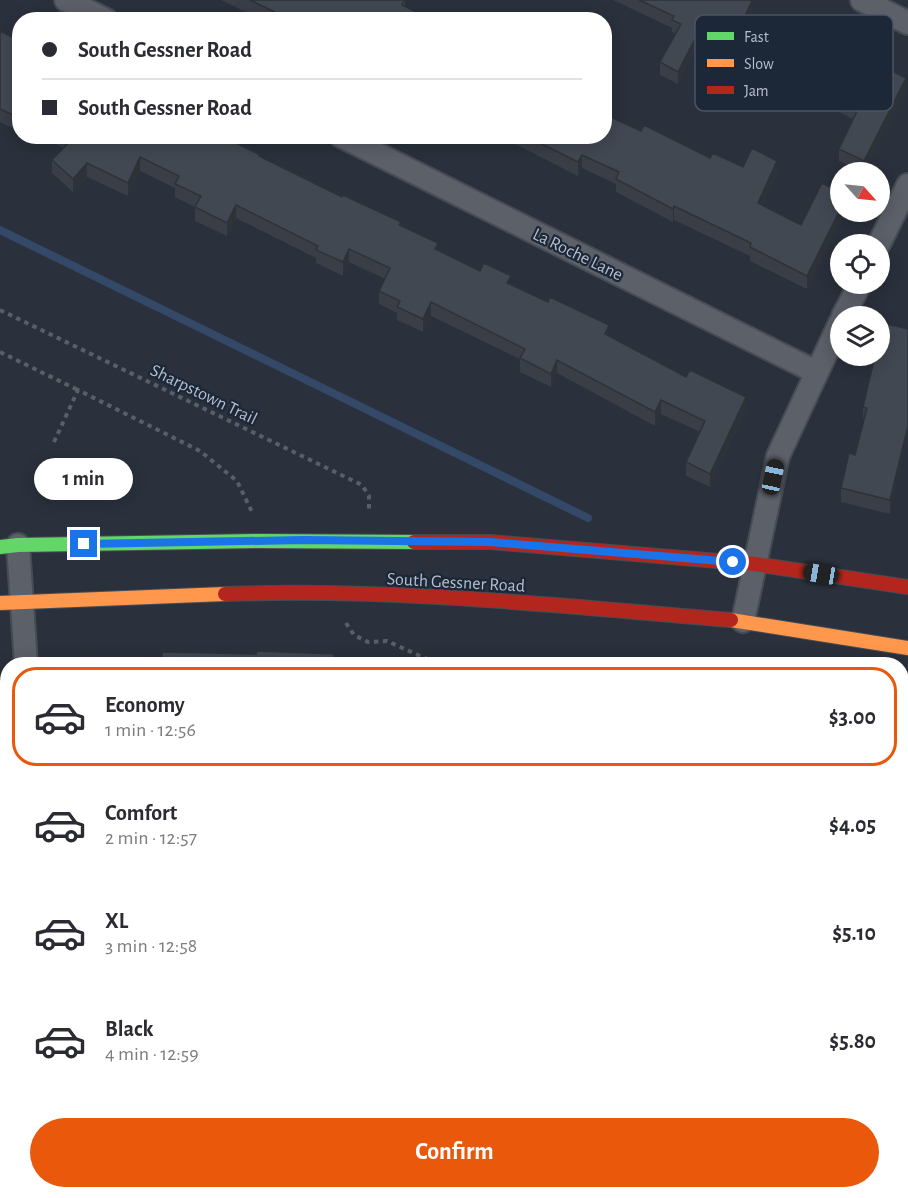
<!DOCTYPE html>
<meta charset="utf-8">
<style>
:root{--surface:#fff;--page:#f2f2f3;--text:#2b2b33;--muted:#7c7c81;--line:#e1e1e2;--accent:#ea580c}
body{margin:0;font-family:"Alegreya Sans",sans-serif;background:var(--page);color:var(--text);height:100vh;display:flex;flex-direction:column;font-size:22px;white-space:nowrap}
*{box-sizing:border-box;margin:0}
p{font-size:20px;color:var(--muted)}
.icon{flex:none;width:33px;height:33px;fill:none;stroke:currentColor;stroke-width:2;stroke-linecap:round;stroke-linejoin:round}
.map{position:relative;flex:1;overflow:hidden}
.panel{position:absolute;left:0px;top:657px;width:909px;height:542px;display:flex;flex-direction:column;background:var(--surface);border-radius:24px 24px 0 0;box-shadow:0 3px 15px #0003}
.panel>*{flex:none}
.top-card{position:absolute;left:12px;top:12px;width:600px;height:132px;border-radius:24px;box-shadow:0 3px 15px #0003;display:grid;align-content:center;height:132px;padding:0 30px;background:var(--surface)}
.needle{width:39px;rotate:117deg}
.controls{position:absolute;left:830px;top:162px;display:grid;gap:12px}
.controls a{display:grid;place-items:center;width:60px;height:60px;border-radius:50%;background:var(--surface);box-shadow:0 3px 15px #0003;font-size:30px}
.end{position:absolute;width:27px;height:27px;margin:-14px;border:8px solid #1a73e8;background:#fff;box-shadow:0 0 0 3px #fff}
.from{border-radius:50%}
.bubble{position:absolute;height:42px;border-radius:21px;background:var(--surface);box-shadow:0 3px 15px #0003;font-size:20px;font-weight:600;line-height:42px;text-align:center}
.car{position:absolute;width:18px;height:36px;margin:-18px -9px;border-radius:8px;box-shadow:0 0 4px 2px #0007;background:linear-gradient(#222 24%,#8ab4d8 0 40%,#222 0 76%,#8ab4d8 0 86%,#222 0)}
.top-card b{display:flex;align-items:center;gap:21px;height:57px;font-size:22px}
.top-card b+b{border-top:2px solid var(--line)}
.top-card i{width:15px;height:15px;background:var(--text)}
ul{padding:10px 0 0;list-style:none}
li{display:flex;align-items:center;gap:18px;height:99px;margin:0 12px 9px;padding:0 18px;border:3px solid transparent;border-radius:24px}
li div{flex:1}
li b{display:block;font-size:22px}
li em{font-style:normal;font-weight:600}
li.current{border-color:var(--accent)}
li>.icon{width:54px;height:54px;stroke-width:1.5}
.cta{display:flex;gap:12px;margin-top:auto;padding:12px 30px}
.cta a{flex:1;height:69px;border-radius:36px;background:var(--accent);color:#fff;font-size:24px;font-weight:600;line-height:69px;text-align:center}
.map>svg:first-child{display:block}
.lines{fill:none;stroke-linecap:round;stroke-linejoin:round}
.stream{stroke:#344968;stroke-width:8}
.street-casing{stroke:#474c54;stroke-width:26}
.fast-casing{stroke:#474c54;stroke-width:16}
.slow-casing{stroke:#474c54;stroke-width:16}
.jam-casing{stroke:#474c54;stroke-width:16}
.path{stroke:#585f67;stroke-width:4;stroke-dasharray:4.5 4.5;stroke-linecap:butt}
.street{stroke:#5c6069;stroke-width:22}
.fast{stroke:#63d668;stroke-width:14}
.slow{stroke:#ff974d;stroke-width:14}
.jam{stroke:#b3261e;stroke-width:14}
.wall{fill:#393e47}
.shaded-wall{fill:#2e3239}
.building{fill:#424852;stroke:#2e3239;stroke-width:1.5}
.route{stroke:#1a73e8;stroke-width:8}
.labels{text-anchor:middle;stroke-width:4.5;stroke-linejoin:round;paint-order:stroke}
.street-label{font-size:18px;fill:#b5becd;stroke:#1c2738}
.key{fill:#1c2738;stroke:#4a5465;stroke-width:1.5}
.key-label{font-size:16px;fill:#b5becd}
</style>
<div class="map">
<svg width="908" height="1198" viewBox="0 0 908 1198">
<rect width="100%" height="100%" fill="#2a313c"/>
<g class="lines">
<path class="stream" d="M0 230 588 518"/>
<defs>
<path id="street" d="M66 0 106 20
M862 0 908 23
M341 136 816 372
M879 244 908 185
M843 316 860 284
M18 545 26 664
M743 621 778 456 840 323
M0 978 8 977
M902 1130 908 1133
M44 1191 45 1198
M405 1191V1198
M851 1198 854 1191"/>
<path id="fast" d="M0 547 18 545 260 541 414 542"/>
<path id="slow" d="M0 603 225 594
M731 620 908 648"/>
<path id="jam" d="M414 542H490L755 564 908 587
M225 594C394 588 563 606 731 620"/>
</defs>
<use href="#street" class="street-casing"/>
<use href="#fast" class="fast-casing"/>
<use href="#slow" class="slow-casing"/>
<use href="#jam" class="jam-casing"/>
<path class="path" d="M0 310 362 485 369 496V512
M0 352 78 390
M54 442 78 390 200 451 237 481 253 514
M346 623 354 635 368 642 387 641 438 664
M902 897 908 900"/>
<use href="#street" class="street"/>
<use href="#fast" class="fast"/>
<use href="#slow" class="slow"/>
<use href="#jam" class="jam"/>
</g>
<path class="wall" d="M221 0H405V6L432 20H262Z
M613 0H750L752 14 749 21 793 44 832 41 906 90 864 172H862L839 161V149L853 119 807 96 801 108 738 75V65L698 45 678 84 660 75V62L675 34 672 32V28Z
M0 31 20 41V132L0 122Z
M641 131 710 158 743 167 777 174 763 205 801 225 822 183 807 289 750 261V256L674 220 673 222 616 192V184L582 168 578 176 499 136H604Z
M40 136H222L260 156 401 225 438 251 480 271 511 284 746 410 710 487 686 476V462L700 432 661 414 655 426 557 373 551 387 520 372V359L431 316 423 332 397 320V313L379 304V291L385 279 349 262 343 276 316 263V258L236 218 227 236 195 221V207L175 197V188L140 171 128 196 87 177 73 192 52 173V160L64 148Z
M908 329 890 514 841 502V488L855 455 864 421 863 420V407Z
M902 961 908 964V1053L902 1050Z
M753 1191H802L799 1198H763L764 1196Z"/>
<path class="shaded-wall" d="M752 1V14L744 31V18Z
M698 33V45L678 84V72Z
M906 78V90L864 172V161Z
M807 84V96L801 108V95Z
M582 155V168L578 176V162Z
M140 157V171L128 196V183Z
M777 161V174L758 216V203Z
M87 163V177L73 192V179Z
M236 205V218L227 236V223Z
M674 206V220L673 222V209Z
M840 210V212H846L807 289V276Z
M349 249V262L343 276V262Z
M431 302V316L423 332V319Z
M609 325V339L605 334Z
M557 360V373L551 387V374Z
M746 397V410L710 487V474Z
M661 400V414L655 426V412Z
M908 426V440L890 514V500Z
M277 1191H285L277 1198Z
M797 1191H802L799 1198H794Z"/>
<path class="building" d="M250 0H404L402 5 432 20H291Z
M639 0H750L752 1 744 18 793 44 805 21 832 35 830 40 906 78 864 161 839 149 858 109 807 84 801 95 738 63 742 55 698 33 678 72 660 62 681 24 672 20 674 16Z
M0 31 20 41V118L0 109Z
M604 114 641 131 644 125 710 158 713 153 743 167 752 148 777 161 758 203 801 225 822 183 840 192V210L807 276 750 247 751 243 674 206 673 209 616 179 619 172 582 155 578 162 526 136H604Z
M67 136H222L260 155 259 156 342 197 343 195 401 222 399 225 438 243 435 249 480 271 484 263 511 276 507 283 548 302 550 297 609 325 605 334 686 377 690 370 746 397 710 474 686 462 705 421 661 400 655 412 557 360 551 374 520 358 525 349 431 302 423 319 397 307 400 301 379 291 390 268 349 249 343 262 316 250 318 246 236 205 227 223 195 207 201 196 175 184 179 176 140 157 128 183 87 163 73 179 52 160 72 139Z
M883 323 908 329V426L890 500 841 488 849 453 855 455 867 408 863 407 875 356H879V340Z
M256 651 334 654V664H83V656L162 657V652L256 654Z
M902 961 908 964V1040L902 1037Z
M128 1191H181L180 1198H128Z
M293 1191H349V1198H293Z
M766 1191H797L794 1198H763Z
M485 1192 533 1193 532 1198H485Z"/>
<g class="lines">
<path class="route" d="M84 544 304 540 490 542 733 562"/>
</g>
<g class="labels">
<g class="street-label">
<text transform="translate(578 254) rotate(26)" y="6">La Roche Lane</text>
<text transform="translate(204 394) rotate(26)" y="6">Sharpstown Trail</text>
<text transform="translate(456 582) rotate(3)" y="6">South Gessner Road</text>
</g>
</g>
<rect x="695" y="15" width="198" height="96" rx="9" class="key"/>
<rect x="707" y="32" width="27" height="8" fill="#63d668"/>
<rect x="707" y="59" width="27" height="8" fill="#ff974d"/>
<rect x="707" y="86" width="27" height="8" fill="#b3261e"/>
<g class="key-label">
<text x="744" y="42">Fast</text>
<text x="744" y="69">Slow</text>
<text x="744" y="96">Jam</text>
</g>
</svg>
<div class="controls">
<a><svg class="needle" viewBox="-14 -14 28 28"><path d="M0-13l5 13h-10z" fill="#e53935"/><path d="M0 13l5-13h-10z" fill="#7c7c81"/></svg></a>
<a><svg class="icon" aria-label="locate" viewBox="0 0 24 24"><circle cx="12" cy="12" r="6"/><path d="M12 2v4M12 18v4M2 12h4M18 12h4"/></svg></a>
<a><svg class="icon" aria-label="layers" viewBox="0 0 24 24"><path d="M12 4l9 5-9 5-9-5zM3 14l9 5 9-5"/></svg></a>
</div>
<i class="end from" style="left:733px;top:562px"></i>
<i class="end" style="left:84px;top:544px"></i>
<div class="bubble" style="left:34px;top:458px;width:99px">1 min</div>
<i class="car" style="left:773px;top:477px;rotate:12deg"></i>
<i class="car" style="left:821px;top:574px;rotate:279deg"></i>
<div class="top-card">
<b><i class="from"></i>South Gessner Road</b>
<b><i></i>South Gessner Road</b>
</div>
<section class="panel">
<ul>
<li class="current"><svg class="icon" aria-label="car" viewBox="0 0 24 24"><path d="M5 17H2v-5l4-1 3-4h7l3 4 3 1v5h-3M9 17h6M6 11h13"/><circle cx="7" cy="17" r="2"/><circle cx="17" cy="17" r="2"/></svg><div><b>Economy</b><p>1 min · 12:56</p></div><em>$3.00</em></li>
<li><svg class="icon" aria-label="car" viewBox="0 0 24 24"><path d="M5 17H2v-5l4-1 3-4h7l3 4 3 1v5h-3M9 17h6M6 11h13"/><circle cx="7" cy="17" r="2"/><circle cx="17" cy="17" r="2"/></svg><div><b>Comfort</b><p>2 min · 12:57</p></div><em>$4.05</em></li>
<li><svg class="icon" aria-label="car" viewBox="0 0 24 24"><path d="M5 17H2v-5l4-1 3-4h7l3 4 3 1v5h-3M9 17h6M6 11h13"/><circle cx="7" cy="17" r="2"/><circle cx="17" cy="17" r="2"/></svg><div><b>XL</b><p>3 min · 12:58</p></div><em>$5.10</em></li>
<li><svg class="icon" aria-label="car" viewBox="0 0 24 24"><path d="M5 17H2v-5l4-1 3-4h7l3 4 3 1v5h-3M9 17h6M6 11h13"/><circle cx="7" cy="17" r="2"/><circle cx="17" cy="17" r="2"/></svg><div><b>Black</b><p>4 min · 12:59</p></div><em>$5.80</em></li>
</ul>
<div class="cta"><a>Confirm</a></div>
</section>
</div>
